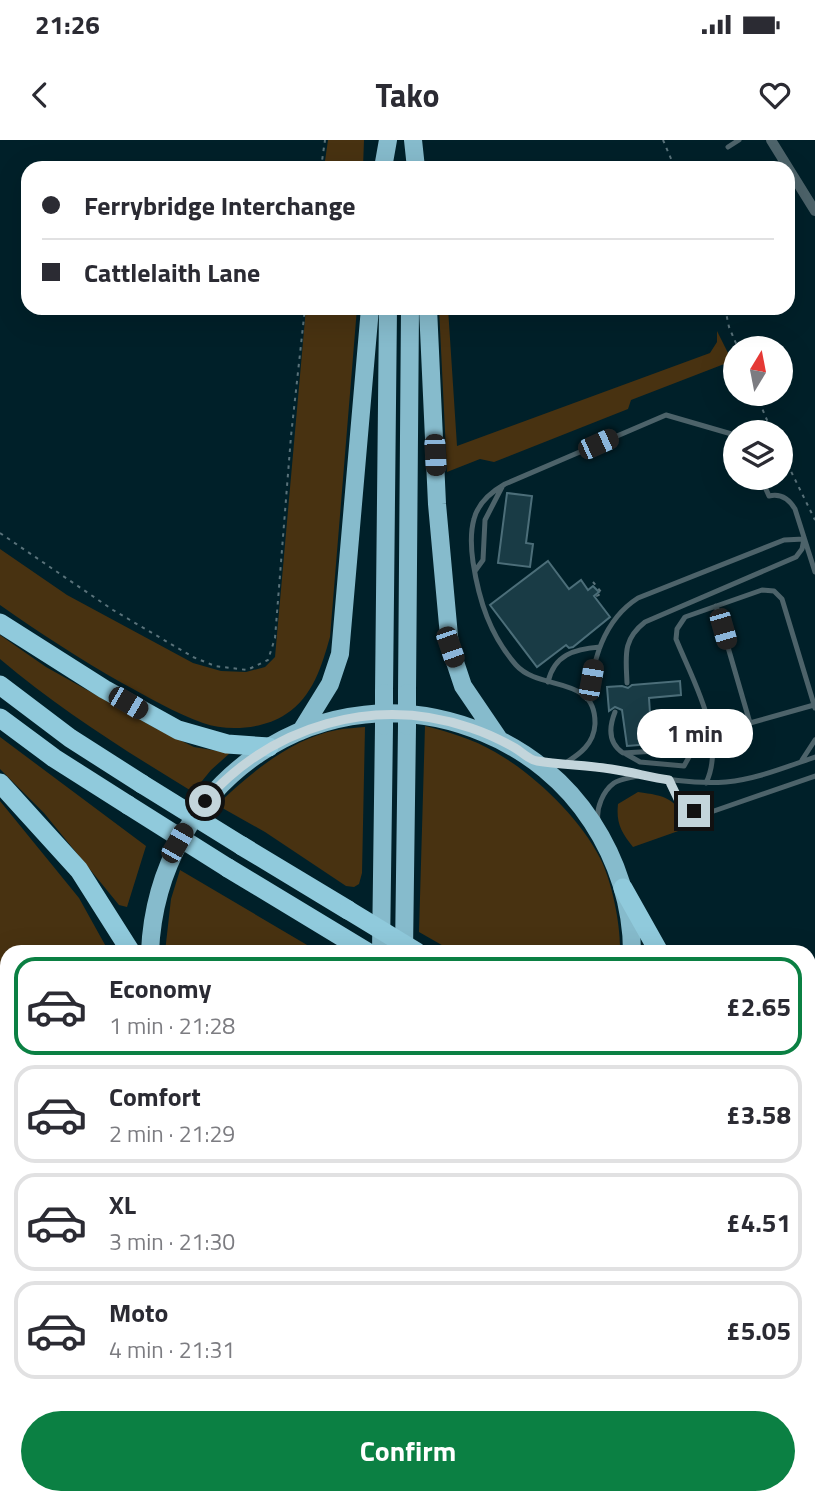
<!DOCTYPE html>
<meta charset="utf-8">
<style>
:root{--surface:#fff;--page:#f7f7f7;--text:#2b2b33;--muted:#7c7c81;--line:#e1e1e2;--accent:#0b8043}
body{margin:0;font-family:"Titillium Web",sans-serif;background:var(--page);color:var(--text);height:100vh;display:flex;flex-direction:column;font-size:26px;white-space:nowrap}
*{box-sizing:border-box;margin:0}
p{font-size:23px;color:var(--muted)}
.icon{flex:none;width:38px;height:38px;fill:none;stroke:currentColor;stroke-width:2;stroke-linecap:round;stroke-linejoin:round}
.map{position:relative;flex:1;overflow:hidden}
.drawer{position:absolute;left:0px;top:805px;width:816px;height:560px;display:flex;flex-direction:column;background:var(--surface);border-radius:21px 21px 0 0;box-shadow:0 7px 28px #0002}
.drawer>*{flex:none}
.top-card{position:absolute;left:21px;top:21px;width:774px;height:154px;border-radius:21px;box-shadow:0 7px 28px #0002;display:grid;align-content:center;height:154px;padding:0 21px;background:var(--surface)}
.needle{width:46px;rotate:10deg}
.controls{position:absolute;left:723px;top:196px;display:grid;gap:14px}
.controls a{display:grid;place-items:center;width:70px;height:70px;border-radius:50%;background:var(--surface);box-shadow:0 7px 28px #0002;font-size:35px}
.end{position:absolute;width:32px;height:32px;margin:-16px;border:9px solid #c3d5db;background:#111;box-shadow:0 0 0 4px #111}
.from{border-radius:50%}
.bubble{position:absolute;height:49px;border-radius:24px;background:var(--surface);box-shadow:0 7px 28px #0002;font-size:23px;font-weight:700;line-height:49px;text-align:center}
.car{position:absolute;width:21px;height:42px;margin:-21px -10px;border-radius:9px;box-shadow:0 0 5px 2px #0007;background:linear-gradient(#222 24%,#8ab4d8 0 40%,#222 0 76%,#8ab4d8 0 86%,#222 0)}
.top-card b{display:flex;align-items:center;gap:24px;height:66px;font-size:26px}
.top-card b+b{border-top:2px solid var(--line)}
.top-card i{width:18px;height:18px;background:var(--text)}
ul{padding:12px 0 0;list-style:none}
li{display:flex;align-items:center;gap:21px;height:98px;margin:0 14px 10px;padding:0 7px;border:4px solid var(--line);border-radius:21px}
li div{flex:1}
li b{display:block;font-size:26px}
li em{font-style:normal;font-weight:700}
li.selected{border-color:var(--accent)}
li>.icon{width:63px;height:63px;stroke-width:1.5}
.action{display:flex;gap:14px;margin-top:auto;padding:14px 21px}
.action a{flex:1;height:80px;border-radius:42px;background:var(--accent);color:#fff;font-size:28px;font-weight:700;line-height:80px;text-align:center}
.status{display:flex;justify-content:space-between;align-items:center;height:49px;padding:0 35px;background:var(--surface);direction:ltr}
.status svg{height:19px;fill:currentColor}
header{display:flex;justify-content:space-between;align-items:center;height:91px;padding:0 21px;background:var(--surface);font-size:32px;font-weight:700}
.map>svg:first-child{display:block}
.built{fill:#0b2d36}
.green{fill:#483211}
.building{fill:#193b45;stroke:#4c6e79;stroke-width:2}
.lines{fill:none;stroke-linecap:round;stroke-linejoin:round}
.path{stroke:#59727a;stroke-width:2;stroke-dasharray:3.5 5;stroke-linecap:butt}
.service{stroke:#4d636a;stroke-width:5}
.minor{stroke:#4d636a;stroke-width:10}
.trunk{stroke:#86bbcc;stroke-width:18}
.motorway{stroke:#90cadc;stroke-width:19}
.trunk-bridge{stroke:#86bbcc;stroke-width:18}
.motorway-bridge{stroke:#90cadc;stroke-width:19}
.route{stroke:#c3d5db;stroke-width:9}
</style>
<div class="status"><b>21:26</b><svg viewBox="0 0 49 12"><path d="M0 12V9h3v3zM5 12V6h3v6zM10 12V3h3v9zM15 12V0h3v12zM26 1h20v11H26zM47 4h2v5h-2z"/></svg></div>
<header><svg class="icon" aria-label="back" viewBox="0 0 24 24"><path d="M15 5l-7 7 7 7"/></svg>Tako<svg class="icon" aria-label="heart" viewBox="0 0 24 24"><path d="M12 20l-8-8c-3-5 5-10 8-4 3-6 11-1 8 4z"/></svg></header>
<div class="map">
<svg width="815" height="1365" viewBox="0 0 815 1365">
<rect width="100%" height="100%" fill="#002029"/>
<path class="built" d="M0 759 7 812V1358H141L142 1365H0Z"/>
<path class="green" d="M328 0H364L363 28H324Z
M306 168H357L330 497C322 525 313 557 286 574 264 589 228 592 203 583 175 573 148 557 122 543 80 519 40 493 0 465V409L67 455 193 523 221 531 246 532 265 527 275 517Z
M439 168H448L457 306 710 213 717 202V191L732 221 631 260 628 269 494 322 480 319 447 332Z
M0 495 46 527 155 588 194 607 230 613 211 630 193 652C126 611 60 570 0 519Z
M425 586C449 592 473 599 495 612 534 634 580 678 600 718 612 741 621 786 620 812H454L419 792Z
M365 587 362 733 359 744 354 747 346 746 265 692 217 665C249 634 292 598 337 590 346 588 356 588 365 587Z
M0 597 146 706 127 767 119 765 44 673 0 629Z
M638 652C666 656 674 657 688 684L684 689 633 707C621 692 616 683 618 664Z
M0 661 79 758 109 812H7V844L0 835Z
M180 730 319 812H165L171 759Z"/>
<path class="building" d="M507 353 532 356 526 403 533 404 530 427 498 423Z
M548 421 569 449 581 440 588 450 593 446 599 452 594 456 610 477 573 507 569 508 566 505 537 527 490 465Z
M680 541 681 555 649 558 652 604 627 606 622 570 615 567 609 571 607 547 622 546 628 548 632 545Z"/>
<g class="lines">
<path class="path" d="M663 0 675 28
M321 28 325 0
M725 168 729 187 738 208
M756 254 772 292
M780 309 815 380
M0 393 113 470 193 517 215 526 247 530 268 520 275 498 291 296 305 168
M593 442 602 453 597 456 599 458
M126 1358 127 1365"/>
<path class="service" d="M728 7 739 0
M761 338 769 356C781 353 789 359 795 369L815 432
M475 431 483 420 485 380 502 347
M716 466 750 583 814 565
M548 542C554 515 574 509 600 507
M587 559C594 521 602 481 638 458L784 400 804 399 802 409 796 417 645 482C622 500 626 516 627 543
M615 572C609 587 608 603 623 613L673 610 714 604
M626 614 640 622 684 626 694 608
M802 620 815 600
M545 621 564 624C580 614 594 604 595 584 596 534 540 552 516 525 490 495 479 461 473 422 471 408 470 393 474 379 478 363 491 352 505 344L666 275 735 295
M564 624C581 626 597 626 613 629 651 636 687 645 726 642 757 639 786 627 815 617
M669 640C681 664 683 671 711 672L815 636
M706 643C727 599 693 541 676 499L677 489 685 477 762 450 774 451 782 459 815 568
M598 681C596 668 603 651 614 643 620 639 630 638 637 636
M0 869 7 905
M59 1365 60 1358"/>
<path class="minor" d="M771 0 815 71
M148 1365V1358"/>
<path class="trunk" d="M413 0 416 28
M383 28 388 0
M428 168 437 364 450 507 463 546 499 599
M384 553 388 168
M407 553 410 168
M301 591 330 544 340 514 370 168
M150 812C157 642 323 525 484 593 528 611 566 642 592 682 617 720 632 766 632 812
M381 812 384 586
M404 812 407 586
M333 1358V1365
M373 1365V1358
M396 1365V1358
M427 1365 428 1358"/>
<path class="motorway" d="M0 483 104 549 178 590 227 604 269 607
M0 545 70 598 142 644
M0 578 54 618 128 665
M0 643 79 730 131 812
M242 706 348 770
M228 728 367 812
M623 748 659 812
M808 964 815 968
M808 1044 815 1047
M808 1074 815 1077
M808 1139 815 1142"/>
<path class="trunk-bridge" d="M384 586V553
M407 586V553"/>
<path class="motorway-bridge" d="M142 644 242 706
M128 665 228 728
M348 770 417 812"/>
</g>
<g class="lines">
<path class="route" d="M205 661C272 585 375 555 471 588 486 593 501 600 515 608 522 612 529 620 537 621 562 625 587 625 611 629 631 632 650 637 669 640L680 663 694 671"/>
</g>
</svg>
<div class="controls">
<a><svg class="needle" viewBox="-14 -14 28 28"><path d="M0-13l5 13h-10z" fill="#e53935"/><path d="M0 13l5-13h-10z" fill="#7c7c81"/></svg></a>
<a><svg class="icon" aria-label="layers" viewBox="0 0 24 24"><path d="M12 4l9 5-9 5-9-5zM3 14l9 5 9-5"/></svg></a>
</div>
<i class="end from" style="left:205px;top:661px"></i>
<i class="end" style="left:694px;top:671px"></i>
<div class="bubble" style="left:637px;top:569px;width:116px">1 min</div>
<i class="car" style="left:598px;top:304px;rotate:66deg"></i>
<i class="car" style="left:435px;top:315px;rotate:177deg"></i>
<i class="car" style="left:723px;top:489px;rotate:164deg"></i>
<i class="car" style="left:450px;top:507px;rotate:161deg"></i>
<i class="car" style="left:591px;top:540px;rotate:10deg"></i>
<i class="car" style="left:128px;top:563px;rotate:120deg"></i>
<i class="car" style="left:177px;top:703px;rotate:30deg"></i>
<div class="top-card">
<b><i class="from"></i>Ferrybridge Interchange</b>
<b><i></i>Cattlelaith Lane</b>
</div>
<section class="drawer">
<ul>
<li class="selected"><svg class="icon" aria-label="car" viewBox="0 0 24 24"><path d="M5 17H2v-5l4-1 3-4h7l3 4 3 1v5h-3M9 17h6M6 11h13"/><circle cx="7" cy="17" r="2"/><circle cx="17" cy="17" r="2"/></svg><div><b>Economy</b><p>1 min · 21:28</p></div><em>£2.65</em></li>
<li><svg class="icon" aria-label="car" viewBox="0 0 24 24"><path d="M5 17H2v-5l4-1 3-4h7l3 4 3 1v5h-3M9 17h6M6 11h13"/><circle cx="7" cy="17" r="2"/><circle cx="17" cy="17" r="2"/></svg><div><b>Comfort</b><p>2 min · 21:29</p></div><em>£3.58</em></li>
<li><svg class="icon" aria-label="car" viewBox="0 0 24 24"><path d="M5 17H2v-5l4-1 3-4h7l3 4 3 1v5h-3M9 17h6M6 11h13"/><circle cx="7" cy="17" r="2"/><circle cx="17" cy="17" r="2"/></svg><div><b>XL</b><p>3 min · 21:30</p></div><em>£4.51</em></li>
<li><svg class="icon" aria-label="car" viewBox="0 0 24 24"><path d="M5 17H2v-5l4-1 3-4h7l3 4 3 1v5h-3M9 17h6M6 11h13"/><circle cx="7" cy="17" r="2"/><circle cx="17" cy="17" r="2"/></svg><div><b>Moto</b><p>4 min · 21:31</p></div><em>£5.05</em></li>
</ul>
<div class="action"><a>Confirm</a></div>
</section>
</div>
